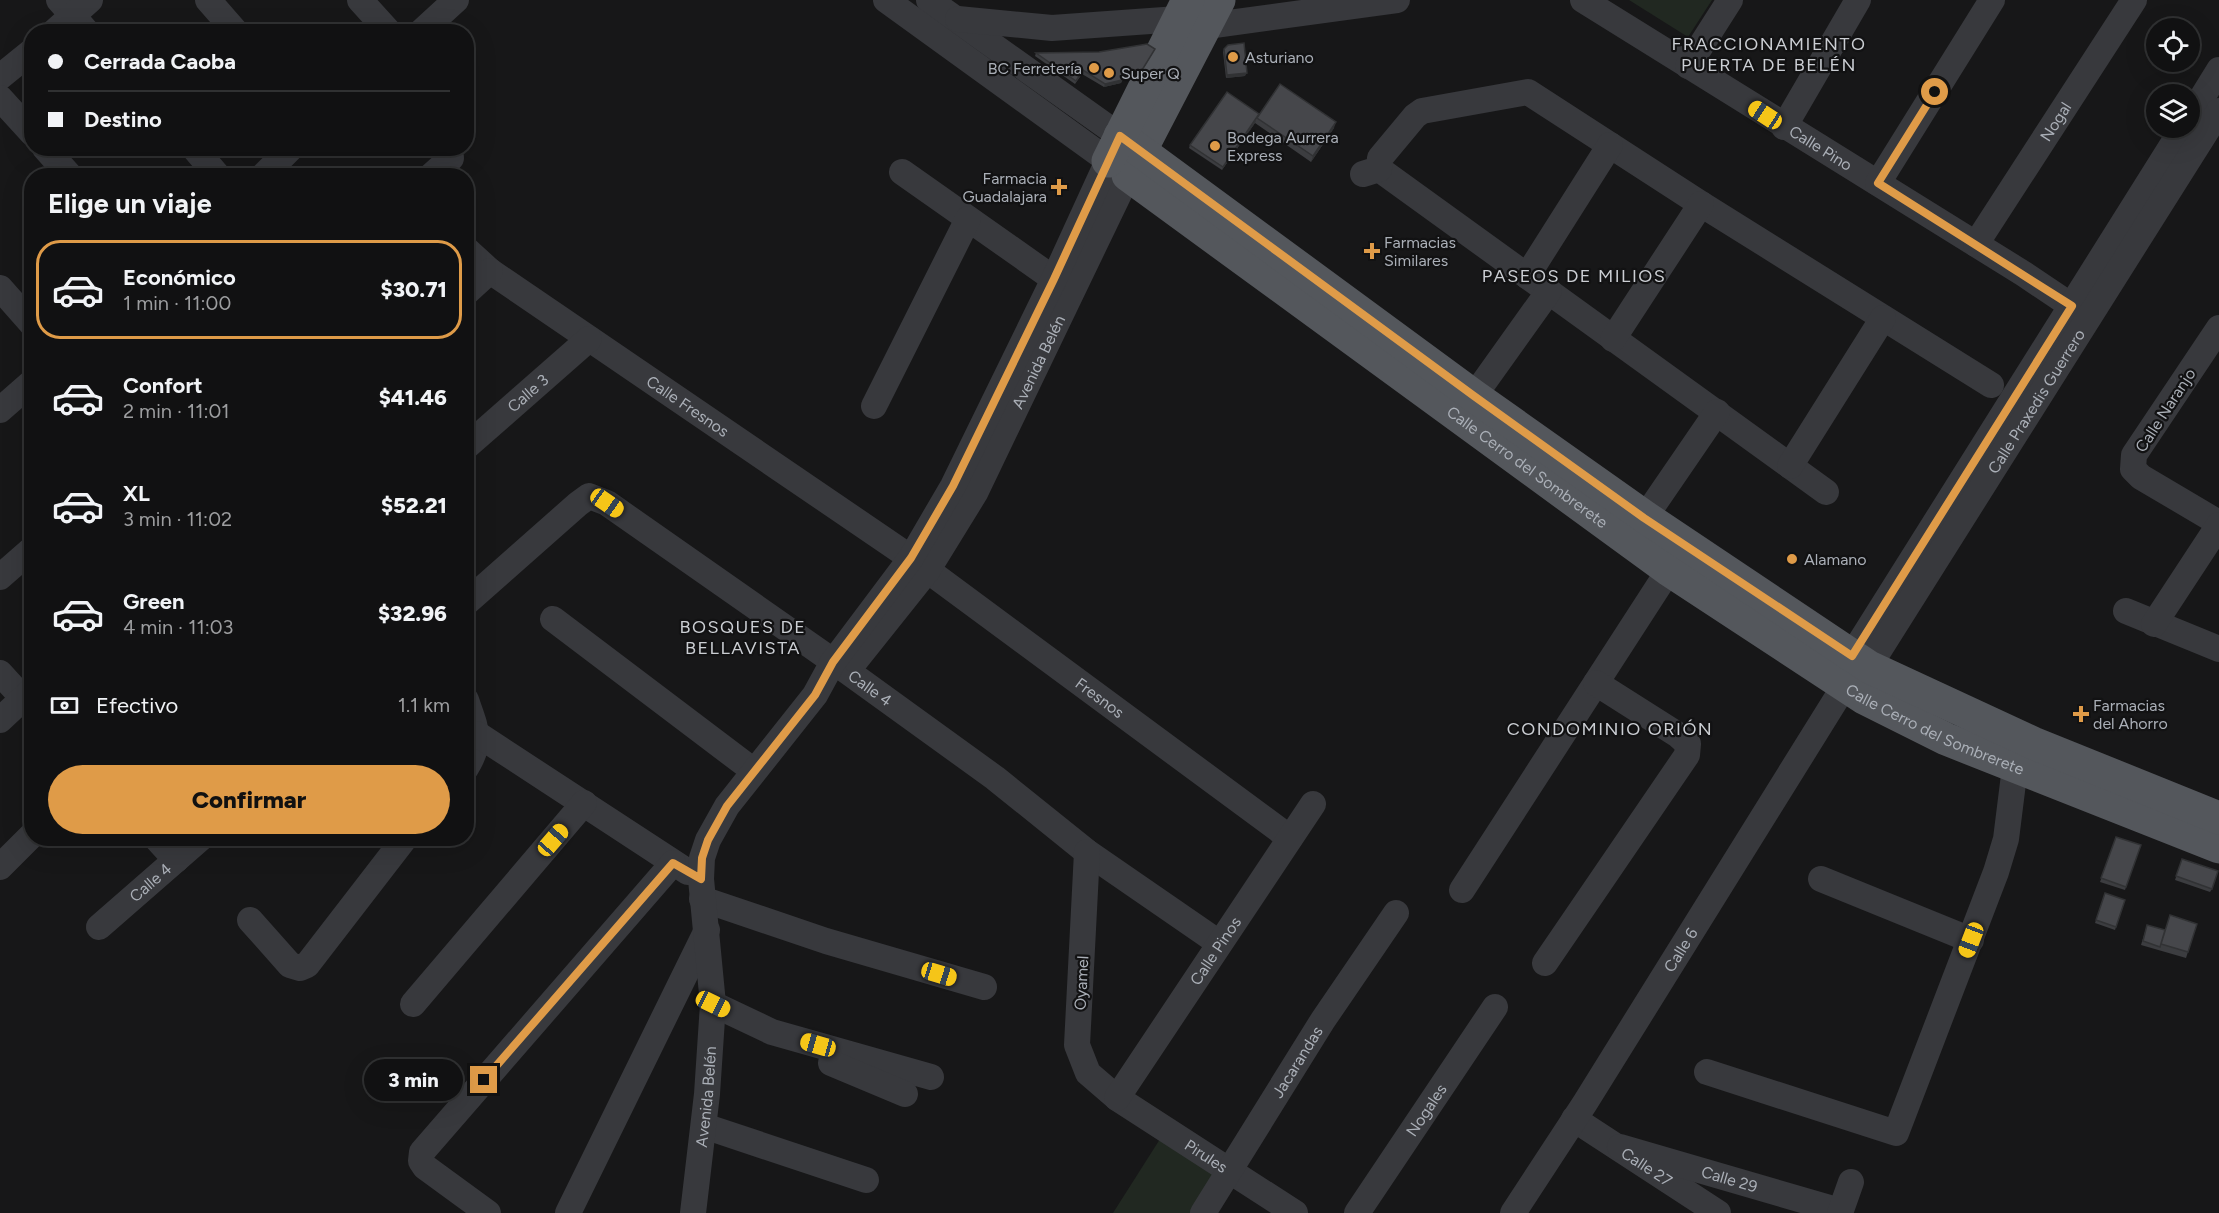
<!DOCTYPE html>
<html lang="es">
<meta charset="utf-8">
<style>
:root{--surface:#111112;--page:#1e1f20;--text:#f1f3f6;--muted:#9c9d9f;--line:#303132;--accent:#df9b48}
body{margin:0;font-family:Figtree,sans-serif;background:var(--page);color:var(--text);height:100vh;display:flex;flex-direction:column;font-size:22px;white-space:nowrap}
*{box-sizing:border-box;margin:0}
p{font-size:20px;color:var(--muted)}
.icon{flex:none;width:33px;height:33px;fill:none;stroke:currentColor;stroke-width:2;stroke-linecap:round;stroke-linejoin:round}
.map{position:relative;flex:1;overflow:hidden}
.drawer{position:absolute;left:24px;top:168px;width:450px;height:678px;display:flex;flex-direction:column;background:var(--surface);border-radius:24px;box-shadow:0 6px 24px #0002,0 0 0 2px var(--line)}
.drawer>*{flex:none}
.banner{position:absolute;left:24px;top:24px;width:450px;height:132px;border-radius:24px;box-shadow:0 6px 24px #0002,0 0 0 2px var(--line);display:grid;align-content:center;height:132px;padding:0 24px;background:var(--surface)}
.tools{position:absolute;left:2146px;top:18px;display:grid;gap:12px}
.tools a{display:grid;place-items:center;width:54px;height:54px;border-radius:50%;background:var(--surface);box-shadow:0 6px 24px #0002,0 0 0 2px var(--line);font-size:30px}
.end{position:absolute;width:27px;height:27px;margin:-14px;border:8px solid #df9b48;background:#111;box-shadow:0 0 0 3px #111}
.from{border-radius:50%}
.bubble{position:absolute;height:42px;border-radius:21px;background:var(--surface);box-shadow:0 6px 24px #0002,0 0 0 2px var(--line);font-size:20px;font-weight:800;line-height:42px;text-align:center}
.car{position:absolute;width:18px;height:36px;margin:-18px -9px;border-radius:8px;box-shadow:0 0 4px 2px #0007;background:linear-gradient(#f5c518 24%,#345 0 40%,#f5c518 0 76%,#345 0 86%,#f5c518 0)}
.banner b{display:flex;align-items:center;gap:21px;height:57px;font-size:22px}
.banner b+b{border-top:2px solid var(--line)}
.banner i{width:15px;height:15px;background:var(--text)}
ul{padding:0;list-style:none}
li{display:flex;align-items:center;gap:18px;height:99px;margin:0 12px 9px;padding:0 12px;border:3px solid transparent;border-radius:24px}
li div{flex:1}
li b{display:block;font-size:22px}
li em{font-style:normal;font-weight:800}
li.on{border-color:var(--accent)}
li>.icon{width:54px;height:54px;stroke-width:1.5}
h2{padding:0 24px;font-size:27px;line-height:72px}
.pay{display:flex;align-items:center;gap:15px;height:66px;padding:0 24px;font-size:22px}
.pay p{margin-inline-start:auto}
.cta{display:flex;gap:12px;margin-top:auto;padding:12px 24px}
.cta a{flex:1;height:69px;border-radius:36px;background:var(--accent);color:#111;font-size:24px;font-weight:800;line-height:69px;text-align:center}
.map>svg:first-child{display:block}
.green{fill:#212821}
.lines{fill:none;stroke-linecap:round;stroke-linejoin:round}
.minor{stroke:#38393d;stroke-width:26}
.major{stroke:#54575c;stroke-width:33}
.wall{fill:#3c3d40}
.shaded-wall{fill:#313234}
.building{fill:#46474b;stroke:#313234;stroke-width:1.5}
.route{stroke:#df9b48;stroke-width:8}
.poi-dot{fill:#df9b48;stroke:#121213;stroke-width:2}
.labels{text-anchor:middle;stroke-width:4.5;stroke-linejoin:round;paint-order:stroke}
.poi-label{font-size:16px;fill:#aaafb7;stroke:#121213;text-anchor:start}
.street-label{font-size:16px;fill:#aaafb7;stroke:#121213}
.neighbourhood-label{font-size:18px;letter-spacing:1.5px;fill:#cbced3;stroke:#121213}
</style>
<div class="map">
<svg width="2219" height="1213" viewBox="0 0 2219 1213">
<rect width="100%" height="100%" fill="#171718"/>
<path class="green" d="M1629 0H1712L1688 37Z
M1167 1128 1229 1168 1201 1213H1113Z"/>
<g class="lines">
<g class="minor">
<path d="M59 0 87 32"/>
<path d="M208 0 236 32"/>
<path d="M360 0 389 32"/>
<path d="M929 0 1120 136"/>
<path id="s1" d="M1583 0 2024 274 2085 315"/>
<path d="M958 19 1052 28 1178 19"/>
<path d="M1207 26 1397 0"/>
<path d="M54 32 90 0"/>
<path d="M421 32 456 0"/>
<path d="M1688 66 1730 0"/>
<path d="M0 77 32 51"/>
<path d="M0 98 32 133"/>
<path d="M2190 117 2219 70"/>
<path d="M1784 127 1858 0"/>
<path d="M45 148 70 176"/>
<path d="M194 148 218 176"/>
<path d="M1379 169 1826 492"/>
<path d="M902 172 1054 279"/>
<path d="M1363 174 1379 169 1380 158 1415 116 1422 111 1528 92 1701 204 1991 385"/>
<path d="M263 176 291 148"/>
<path d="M431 176 451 158"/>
<path d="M1878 183 1992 0"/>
<path id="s2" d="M1976 244 2134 0"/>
<path id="s3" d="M466 249 490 271 911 558 1290 838"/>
<path d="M1527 276 1610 145"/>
<path d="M0 288 32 324"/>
<path d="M466 293 490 271"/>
<path d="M2219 328 2134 455 2133 469 2141 477 2219 523"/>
<path d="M1613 339 1701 204"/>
<path d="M1474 396 1549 291"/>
<path d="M874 406 968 219"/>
<path d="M0 410 32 382"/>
<path id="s4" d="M466 447 589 339"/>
<path d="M1790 466 1883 318"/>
<path d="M1645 517 1717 412"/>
<path d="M0 577 32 549"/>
<path id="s5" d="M466 603 578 504 589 496 607 503 847 671 995 778 1087 852 1219 943"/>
<path d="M2126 611 2219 649"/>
<path d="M553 619 754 771"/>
<path d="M2154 624 2219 525"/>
<path id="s6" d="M856 660 927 571 975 493 1128 175 886 0"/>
<path d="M1842 671 2183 128"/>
<path d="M0 673 32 708"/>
<path id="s7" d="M1859 682 2219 111"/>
<path d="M466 700C476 729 483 741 466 768"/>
<path d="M0 720 32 690"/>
<path d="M477 734 688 872"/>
<path d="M156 838 176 860"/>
<path id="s8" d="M1087 852 1077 1045 1088 1073 1117 1098 1295 1213"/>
<path d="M0 867 32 835"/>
<path d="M1821 879 1971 940"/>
<path d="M1462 890 1669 570"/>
<path d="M702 899 826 941 984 987"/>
<path d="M250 920 290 965 300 968 307 965 405 838"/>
<path id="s9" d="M99 927 201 838"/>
<path d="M1545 963 1687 755 1688 744 1678 735 1596 683"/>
<path d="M413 1004 584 803"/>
<path d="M713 1004 772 1032 931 1077"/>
<path d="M831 1063 905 1094"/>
<path d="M1707 1072 1896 1133 1996 872 2006 839 2015 767"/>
<path id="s10" d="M1117 1098 1313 804"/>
<path id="s11" d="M1574 1119 1718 1213"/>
<path d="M704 1126 866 1180"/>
<path id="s12" d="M1620 1147 1840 1211"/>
<path d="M488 1213 425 1167 421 1161 422 1152 673 863"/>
<path d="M568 1213 707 930"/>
<path id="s13" d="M693 1213 707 1094 713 1004 701 879 702 858 708 840 727 806 815 695 833 662 911 558 953 486 1054 279 1108 161"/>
<path id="s14" d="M1203 1213 1323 1020 1396 913"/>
<path id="s15" d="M1357 1213 1495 1007"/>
<path id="s16" d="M1513 1213 1585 1103 1845 685"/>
<path d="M1840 1213 1851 1182"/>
</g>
<g class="major">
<path id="s17" d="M1219 0 1128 175 1669 570 1864 698 1946 739 2219 847"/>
<path d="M1120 136 1474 396 1645 517 1869 667 2033 743 2219 818"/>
<path d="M1108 161 1188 0"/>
</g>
</g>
<path class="wall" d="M1155 49 1138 78 1126 71 1121 83 1104 87 1082 74 1075 84 1035 56 1036 53 1099 52Z
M1224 49 1245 76 1226 78 1223 52Z
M1259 114 1334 128 1311 162 1255 123 1222 170 1189 148 1190 145Z
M2116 837 2141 845 2125 890 2100 882Z
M2182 859 2212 889 2210 892 2175 880Z
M2105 893 2125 900 2115 930 2095 923Z
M2197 924 2186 958 2141 945 2147 925 2165 930Z"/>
<path class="shaded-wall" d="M1127 68 1121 83 1104 87 1105 84Z
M1247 73 1245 76 1226 78 1227 75Z
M1256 120 1255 123 1222 170 1223 167Z
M1336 122 1334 128 1311 162 1313 156Z"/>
<path class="building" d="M1244 43 1247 73 1227 75 1224 49 1228 45Z
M1147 44 1155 49 1139 75 1127 68 1122 80 1105 84 1083 70 1076 81 1036 53 1099 52Z
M1280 84 1336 122 1313 156 1257 118Z
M1227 92 1259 114 1223 167 1190 145Z
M2116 837 2141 845 2126 887 2101 878Z
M2182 859 2218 871 2212 889 2176 876Z
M2105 893 2125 900 2116 927 2096 920Z
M2170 915 2197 924 2188 952 2161 944Z
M2147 925 2165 930 2160 947 2143 941Z"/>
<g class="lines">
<path class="route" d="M484 1080 673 863 701 879 702 858 708 840 727 806 815 695 833 662 911 558 953 486 1054 279 1120 136 1474 396 1644 518 1852 656 2072 306 1878 183 1935 92"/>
</g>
<g class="poi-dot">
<circle cx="1233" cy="57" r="6"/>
<circle cx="1094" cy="68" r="6"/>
<circle cx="1109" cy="73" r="6"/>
<circle cx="1215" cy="146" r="6"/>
<path d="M1056 178h6v6h6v6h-6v6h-6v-6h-6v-6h6z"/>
<path d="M1369 242h6v6h6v6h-6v6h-6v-6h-6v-6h6z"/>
<circle cx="1792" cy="559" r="6"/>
<path d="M2078 705h6v6h6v6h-6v6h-6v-6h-6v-6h6z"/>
</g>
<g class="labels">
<g class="poi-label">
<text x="1245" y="63">Asturiano</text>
<text x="1082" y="74" text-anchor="end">BC Ferretería</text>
<text x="1121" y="79">Super Q</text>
<text x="1227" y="143">Bodega Aurrera<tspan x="1227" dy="18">Express</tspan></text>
<text x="1047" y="184" text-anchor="end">Farmacia<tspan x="1047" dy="18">Guadalajara</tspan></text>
<text x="1384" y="248">Farmacias<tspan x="1384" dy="18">Similares</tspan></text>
<text x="1804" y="565">Alamano</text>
<text x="2093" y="711">Farmacias<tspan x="2093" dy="18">del Ahorro</tspan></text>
</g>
<g class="street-label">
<text dy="6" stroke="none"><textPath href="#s2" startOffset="146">Nogal</textPath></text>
<text dy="6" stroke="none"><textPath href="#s1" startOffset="280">Calle Pino</textPath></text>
<text dy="6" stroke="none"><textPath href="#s6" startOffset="351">Avenida Belén</textPath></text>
<text dy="6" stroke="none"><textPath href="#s4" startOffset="82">Calle 3</textPath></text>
<text dy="6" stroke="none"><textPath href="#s7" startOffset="332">Calle Praxedis Guerrero</textPath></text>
<text dy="6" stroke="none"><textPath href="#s3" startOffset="272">Calle Fresnos</textPath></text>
<text transform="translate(2165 410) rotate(-57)" y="6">Calle Naranjo</text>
<text dy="6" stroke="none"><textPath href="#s17" startOffset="692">Calle Cerro del Sombrerete</textPath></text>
<text dy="6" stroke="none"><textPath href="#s5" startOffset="504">Calle 4</textPath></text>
<text dy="6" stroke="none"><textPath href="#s3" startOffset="777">Fresnos</textPath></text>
<text dy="6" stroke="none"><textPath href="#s17" startOffset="1178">Calle Cerro del Sombrerete</textPath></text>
<text dy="6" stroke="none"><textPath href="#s9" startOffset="68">Calle 4</textPath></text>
<text dy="6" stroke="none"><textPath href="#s16" startOffset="312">Calle 6</textPath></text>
<text dy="6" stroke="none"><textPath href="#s10" startOffset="177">Calle Pinos</textPath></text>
<text transform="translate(1081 983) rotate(-87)" y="6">Oyamel</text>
<text dy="6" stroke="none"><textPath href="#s14" startOffset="178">Jacarandas</textPath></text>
<text dy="6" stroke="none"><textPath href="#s13" startOffset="117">Avenida Belén</textPath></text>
<text dy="6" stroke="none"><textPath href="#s15" startOffset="124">Nogales</textPath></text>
<text dy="6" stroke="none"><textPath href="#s8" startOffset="368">Pirules</textPath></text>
<text dy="6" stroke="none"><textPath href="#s11" startOffset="87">Calle 27</textPath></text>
<text dy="6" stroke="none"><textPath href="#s12" startOffset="114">Calle 29</textPath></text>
</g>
<g class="neighbourhood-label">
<text x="1769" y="50">FRACCIONAMIENTO<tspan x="1769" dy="21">PUERTA DE BELÉN</tspan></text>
<text x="1574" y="282">PASEOS DE MILIOS</text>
<text x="743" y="633">BOSQUES DE<tspan x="743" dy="21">BELLAVISTA</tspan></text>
<text x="1610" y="735">CONDOMINIO ORIÓN</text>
</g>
</g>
</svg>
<div class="tools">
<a><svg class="icon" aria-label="locate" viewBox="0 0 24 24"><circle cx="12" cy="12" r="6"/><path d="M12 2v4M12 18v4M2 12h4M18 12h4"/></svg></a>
<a><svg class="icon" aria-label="layers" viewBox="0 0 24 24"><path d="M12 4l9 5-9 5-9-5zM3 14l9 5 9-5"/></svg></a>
</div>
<i class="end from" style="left:1935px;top:92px"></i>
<i class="end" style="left:484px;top:1080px"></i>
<div class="bubble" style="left:364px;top:1059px;width:99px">3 min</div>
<i class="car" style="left:1765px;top:115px;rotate:303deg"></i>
<i class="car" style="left:607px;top:503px;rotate:125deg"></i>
<i class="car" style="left:553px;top:840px;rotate:41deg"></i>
<i class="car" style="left:1971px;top:940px;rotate:201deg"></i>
<i class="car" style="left:939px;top:974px;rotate:107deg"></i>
<i class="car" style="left:713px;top:1004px;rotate:116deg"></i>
<i class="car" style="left:818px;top:1045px;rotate:286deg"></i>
<div class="banner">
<b><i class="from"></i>Cerrada Caoba</b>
<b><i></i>Destino</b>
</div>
<section class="drawer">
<h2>Elige un viaje</h2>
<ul>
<li class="on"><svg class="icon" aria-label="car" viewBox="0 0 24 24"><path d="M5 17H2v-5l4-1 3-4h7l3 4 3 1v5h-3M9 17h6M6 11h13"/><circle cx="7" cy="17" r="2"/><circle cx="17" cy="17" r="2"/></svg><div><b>Económico</b><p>1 min · 11:00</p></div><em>$30.71</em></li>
<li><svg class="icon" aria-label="car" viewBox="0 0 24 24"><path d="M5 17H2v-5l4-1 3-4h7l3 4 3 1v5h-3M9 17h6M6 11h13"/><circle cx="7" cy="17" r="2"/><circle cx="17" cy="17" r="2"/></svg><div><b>Confort</b><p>2 min · 11:01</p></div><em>$41.46</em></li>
<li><svg class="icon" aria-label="car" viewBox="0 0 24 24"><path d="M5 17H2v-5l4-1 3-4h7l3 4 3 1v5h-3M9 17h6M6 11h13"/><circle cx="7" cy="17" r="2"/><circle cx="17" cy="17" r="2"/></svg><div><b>XL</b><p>3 min · 11:02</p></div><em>$52.21</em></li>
<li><svg class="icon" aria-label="car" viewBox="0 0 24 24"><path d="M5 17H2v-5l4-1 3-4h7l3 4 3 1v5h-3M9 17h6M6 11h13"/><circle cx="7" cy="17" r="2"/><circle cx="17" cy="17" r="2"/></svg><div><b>Green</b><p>4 min · 11:03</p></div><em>$32.96</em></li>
</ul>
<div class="pay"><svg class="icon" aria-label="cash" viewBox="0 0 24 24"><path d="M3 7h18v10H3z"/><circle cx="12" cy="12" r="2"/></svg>Efectivo<p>1.1 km</p></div>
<div class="cta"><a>Confirmar</a></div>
</section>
</div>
